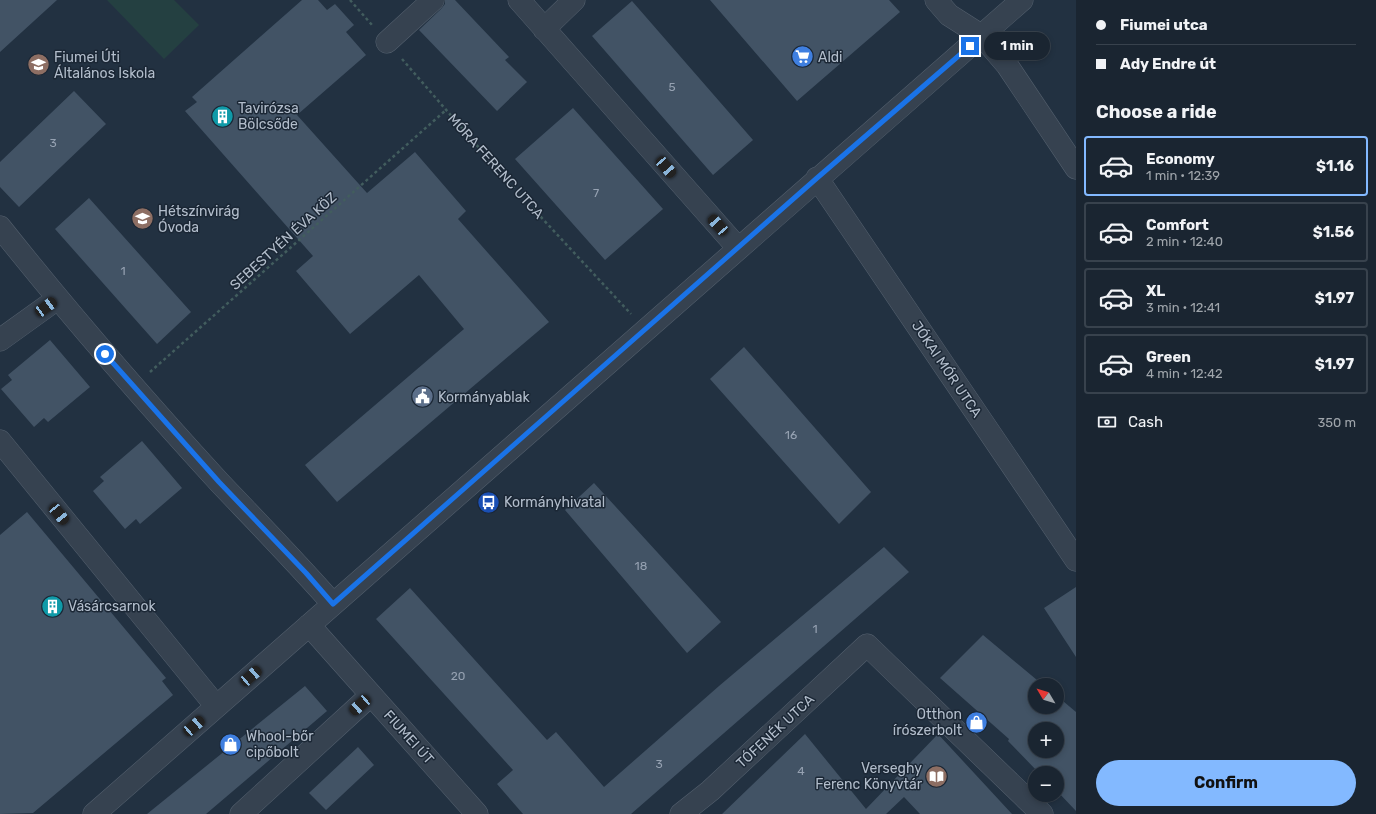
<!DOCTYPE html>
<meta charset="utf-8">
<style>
:root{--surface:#1a2531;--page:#27313d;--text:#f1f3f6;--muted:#9fa5ab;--line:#38424d;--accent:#83b9ff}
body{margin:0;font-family:Rubik,sans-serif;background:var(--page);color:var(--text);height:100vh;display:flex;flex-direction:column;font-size:15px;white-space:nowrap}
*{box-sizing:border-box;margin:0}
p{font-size:13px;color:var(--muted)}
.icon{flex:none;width:22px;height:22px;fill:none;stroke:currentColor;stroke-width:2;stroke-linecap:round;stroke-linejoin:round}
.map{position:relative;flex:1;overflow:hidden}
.details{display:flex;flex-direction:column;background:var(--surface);width:300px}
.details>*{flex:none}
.hud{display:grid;align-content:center;height:88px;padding:0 20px;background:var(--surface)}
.needle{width:26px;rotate:308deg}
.controls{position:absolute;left:1028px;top:678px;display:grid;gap:8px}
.controls a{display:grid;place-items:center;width:36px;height:36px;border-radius:50%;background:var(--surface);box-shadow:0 2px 6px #0003,0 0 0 1px var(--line);font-size:20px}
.end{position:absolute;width:18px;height:18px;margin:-9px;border:5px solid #1a73e8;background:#fff;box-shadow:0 0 0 2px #fff}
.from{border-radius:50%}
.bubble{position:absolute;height:28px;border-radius:14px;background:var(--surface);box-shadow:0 2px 6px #0003,0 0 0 1px var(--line);font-size:13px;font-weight:700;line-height:28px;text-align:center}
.car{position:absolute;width:12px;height:24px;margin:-12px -6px;border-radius:5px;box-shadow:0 0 3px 1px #0007;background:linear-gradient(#222 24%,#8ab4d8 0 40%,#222 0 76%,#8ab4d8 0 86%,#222 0)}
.hud b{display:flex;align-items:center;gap:14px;height:38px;font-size:15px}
.hud b+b{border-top:1px solid var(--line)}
.hud i{width:10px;height:10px;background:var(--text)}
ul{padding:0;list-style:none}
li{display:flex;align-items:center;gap:12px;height:60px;margin:0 8px 6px;padding:0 12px;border:2px solid var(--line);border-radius:4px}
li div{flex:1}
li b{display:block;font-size:15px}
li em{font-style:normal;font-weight:700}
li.active{border-color:var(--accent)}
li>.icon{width:36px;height:36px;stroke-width:1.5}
h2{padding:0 20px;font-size:18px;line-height:48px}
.pay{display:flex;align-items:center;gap:10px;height:44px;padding:0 20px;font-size:15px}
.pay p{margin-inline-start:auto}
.button{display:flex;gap:8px;margin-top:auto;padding:8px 20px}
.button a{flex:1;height:46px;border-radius:24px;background:var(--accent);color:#111;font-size:16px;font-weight:700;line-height:46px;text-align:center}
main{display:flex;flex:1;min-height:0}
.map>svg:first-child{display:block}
.green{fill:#244041}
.building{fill:#425365;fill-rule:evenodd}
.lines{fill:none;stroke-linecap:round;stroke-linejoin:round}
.minor-casing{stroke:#54606e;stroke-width:23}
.path{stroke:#425d5e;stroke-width:2.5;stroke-dasharray:3 3;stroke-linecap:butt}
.minor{stroke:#364250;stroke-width:22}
.route{stroke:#1a73e8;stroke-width:5}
.labels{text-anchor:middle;stroke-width:3;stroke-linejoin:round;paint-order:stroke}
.number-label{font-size:12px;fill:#96a2b2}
.poi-label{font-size:14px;fill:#b2bdcb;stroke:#1b2735;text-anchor:start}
.street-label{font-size:14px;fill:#b2bdcb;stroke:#1b2735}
</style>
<main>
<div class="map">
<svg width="1076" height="814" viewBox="0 0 1076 814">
<rect width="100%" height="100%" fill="#223141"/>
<path class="green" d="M107 0H174L199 25 164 59Z"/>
<path class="building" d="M0 0H57L0 52Z
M302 0H318L327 10 335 4 354 25 346 32 366 55 297 115 367 193 415 152 466 211 458 219 549 322 337 502 305 465 464 329 419 275 350 334 296 271 313 256 185 111 197 102 192 97Z
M445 0H455L509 57 505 60 527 82 497 111 419 30 441 9 445 4Z
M710 0H889L900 12 797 101Z
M632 1 753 140 713 175 592 36Z
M74 91 106 124 19 207 0 187V162Z
M573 108 663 209 605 260 515 159Z
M89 198 191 312 157 344 55 229Z
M50 340 90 387 48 422 44 418 34 427 1 389 12 380 8 375Z
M744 347 871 492 839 524 710 379Z
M142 441 182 488 140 524 136 519 125 529 93 491 104 481 100 477Z
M594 483 721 622 687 653 565 510Z
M27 512 166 678 162 681 173 695 33 813 0 814V535Z
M884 547 909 572 631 814H523L497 784 513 770 376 619 410 588 547 740 556 732 604 787 719 686Z
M1076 587V657L1044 608Z
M983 635 1043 685H1035V707H1057V696L1076 712V811L1057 791V773H1039L1008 741 1009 739 940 678ZM1035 729H1057V751H1035Z
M305 686 327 711 206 814H147Z
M805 734 866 809 938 734 1012 814H920L904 797 886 814H722Z
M358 747 374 765 326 810 309 793Z"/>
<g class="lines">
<defs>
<path id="minor" d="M519 0 738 248
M936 0 949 15 982 36 1007 65 1076 168
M544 29 574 0
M387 42 433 0
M817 178 1076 560
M0 227C70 315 143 399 219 482 257 522 296 562 333 604
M0 340 57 299
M0 441 216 706
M309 625 477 814
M94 814 1022 0
M241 814 371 695
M681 814 710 791 867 645 1042 814"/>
</defs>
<use href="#minor" class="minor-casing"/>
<path class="path" d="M350 0 372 25
M402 59 513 187 631 314
M150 372 446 110"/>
<use href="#minor" class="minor"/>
</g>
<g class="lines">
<path class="route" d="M105 354 219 482 306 573 333 604 817 178 970 46"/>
</g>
<defs>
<symbol id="supermarket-disc" viewBox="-11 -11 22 22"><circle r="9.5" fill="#3f7fe0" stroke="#1b2735"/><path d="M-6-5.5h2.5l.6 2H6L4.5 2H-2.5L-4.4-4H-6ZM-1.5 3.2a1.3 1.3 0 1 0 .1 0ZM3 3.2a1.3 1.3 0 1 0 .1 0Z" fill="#fff"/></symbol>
<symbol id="school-disc" viewBox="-11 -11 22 22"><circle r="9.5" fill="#8d6e63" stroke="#1b2735"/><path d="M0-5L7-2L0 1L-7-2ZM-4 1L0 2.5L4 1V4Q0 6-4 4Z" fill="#fff"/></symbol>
<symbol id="building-disc" viewBox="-11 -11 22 22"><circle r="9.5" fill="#0f9aa8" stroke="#1b2735"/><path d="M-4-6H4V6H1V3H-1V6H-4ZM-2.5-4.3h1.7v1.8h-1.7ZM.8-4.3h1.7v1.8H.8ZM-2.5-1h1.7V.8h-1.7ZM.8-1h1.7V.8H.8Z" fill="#fff"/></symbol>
<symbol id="civic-disc" viewBox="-11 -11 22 22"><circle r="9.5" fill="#5c6f8a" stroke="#1b2735"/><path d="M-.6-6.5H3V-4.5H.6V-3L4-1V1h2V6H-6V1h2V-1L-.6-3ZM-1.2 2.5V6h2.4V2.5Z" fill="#fff"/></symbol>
<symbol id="bus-disc" viewBox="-11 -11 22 22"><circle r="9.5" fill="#1a4fb4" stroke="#1b2735"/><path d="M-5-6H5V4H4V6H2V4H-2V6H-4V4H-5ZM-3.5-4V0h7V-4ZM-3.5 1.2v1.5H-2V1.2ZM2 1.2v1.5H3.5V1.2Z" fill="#fff"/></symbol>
<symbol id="shop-disc" viewBox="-11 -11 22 22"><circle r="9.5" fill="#3f7fe0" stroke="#1b2735"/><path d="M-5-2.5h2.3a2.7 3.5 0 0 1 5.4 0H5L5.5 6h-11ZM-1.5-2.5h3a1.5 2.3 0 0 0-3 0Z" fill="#fff"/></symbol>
<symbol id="library-disc" viewBox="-11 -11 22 22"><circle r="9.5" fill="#8d6e63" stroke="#1b2735"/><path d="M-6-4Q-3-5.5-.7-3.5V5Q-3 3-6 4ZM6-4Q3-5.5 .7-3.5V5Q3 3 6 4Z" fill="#fff"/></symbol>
</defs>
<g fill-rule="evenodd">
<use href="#supermarket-disc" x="790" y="44" width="25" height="25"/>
<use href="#school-disc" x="26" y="52" width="25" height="25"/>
<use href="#building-disc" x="210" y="104" width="25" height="25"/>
<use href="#school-disc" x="130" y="206" width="25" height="25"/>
<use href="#civic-disc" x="410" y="384" width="25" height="25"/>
<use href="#bus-disc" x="476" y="490" width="25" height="25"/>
<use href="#building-disc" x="40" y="594" width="25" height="25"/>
<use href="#shop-disc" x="964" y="710" width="25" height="25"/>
<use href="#shop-disc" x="218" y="732" width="25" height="25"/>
<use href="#library-disc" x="924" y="764" width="25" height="25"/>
</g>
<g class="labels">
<g class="number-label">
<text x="672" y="91">5</text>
<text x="53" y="147">3</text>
<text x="596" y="197">7</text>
<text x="123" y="275">1</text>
<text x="791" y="439">16</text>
<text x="641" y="570">18</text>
<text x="815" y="633">1</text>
<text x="458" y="680">20</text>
<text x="659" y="768">3</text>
<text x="801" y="775">4</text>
</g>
<g class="poi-label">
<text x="54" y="62">Fiumei Úti<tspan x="54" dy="16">Általános Iskola</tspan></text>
<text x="818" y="62">Aldi</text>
<text x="238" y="113">Tavirózsa<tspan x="238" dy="16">Bölcsőde</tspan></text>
<text x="158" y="216">Hétszínvirág<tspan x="158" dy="16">Óvoda</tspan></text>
<text x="438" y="402">Kormányablak</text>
<text x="504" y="507">Kormányhivatal</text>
<text x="68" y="611">Vásárcsarnok</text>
<text x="962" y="719" text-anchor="end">Otthon<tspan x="962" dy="16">írószerbolt</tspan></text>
<text x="246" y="741">Whool-bőr<tspan x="246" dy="16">cipőbolt</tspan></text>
<text x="922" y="773" text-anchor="end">Verseghy<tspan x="922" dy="16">Ferenc Könyvtár</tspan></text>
</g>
<g class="street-label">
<text transform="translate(496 166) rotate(48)" y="5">MÓRA FERENC UTCA</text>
<text transform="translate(283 241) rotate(-42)" y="5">SEBESTYÉN ÉVA KÖZ</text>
<text transform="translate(947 369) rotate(56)" y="5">JÓKAI MÓR UTCA</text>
<text transform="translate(775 731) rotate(-43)" y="5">TÓFENÉK UTCA</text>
<text transform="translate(409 737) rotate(48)" y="5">FIUMEI ÚT</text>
</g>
</g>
</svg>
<div class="controls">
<a><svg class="needle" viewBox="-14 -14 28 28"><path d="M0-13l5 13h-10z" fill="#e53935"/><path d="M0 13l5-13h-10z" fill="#9fa5ab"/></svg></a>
<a>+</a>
<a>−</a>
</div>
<i class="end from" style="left:105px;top:354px"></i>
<i class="end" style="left:970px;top:46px"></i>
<div class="bubble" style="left:984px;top:32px;width:66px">1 min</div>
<i class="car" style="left:666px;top:167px;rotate:139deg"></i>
<i class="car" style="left:718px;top:225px;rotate:318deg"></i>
<i class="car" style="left:46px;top:307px;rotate:54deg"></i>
<i class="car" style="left:59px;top:514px;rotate:141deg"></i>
<i class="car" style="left:251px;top:676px;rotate:49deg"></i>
<i class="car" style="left:360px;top:705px;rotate:228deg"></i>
<i class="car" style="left:194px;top:726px;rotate:49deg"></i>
</div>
<section class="details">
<div class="hud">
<b><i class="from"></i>Fiumei utca</b>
<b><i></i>Ady Endre út</b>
</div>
<h2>Choose a ride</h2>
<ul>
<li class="active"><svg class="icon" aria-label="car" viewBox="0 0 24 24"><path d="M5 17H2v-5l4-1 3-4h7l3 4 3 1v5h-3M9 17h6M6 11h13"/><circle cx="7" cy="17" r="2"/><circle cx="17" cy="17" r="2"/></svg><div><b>Economy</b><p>1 min · 12:39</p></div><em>$1.16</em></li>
<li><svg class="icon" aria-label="car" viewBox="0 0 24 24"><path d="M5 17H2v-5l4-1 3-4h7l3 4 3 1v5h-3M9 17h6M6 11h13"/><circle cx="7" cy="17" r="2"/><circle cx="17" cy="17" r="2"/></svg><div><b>Comfort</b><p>2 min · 12:40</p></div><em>$1.56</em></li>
<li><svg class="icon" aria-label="car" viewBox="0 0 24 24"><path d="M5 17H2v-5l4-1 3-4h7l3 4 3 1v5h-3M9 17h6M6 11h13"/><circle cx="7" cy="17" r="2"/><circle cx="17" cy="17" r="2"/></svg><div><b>XL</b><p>3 min · 12:41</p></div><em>$1.97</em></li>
<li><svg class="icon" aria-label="car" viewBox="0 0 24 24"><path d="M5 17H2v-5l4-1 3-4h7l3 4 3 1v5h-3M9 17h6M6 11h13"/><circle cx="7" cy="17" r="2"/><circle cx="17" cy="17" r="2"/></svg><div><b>Green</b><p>4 min · 12:42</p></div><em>$1.97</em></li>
</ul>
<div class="pay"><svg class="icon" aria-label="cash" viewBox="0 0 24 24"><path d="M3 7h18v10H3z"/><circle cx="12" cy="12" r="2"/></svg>Cash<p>350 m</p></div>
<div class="button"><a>Confirm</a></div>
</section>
</main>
